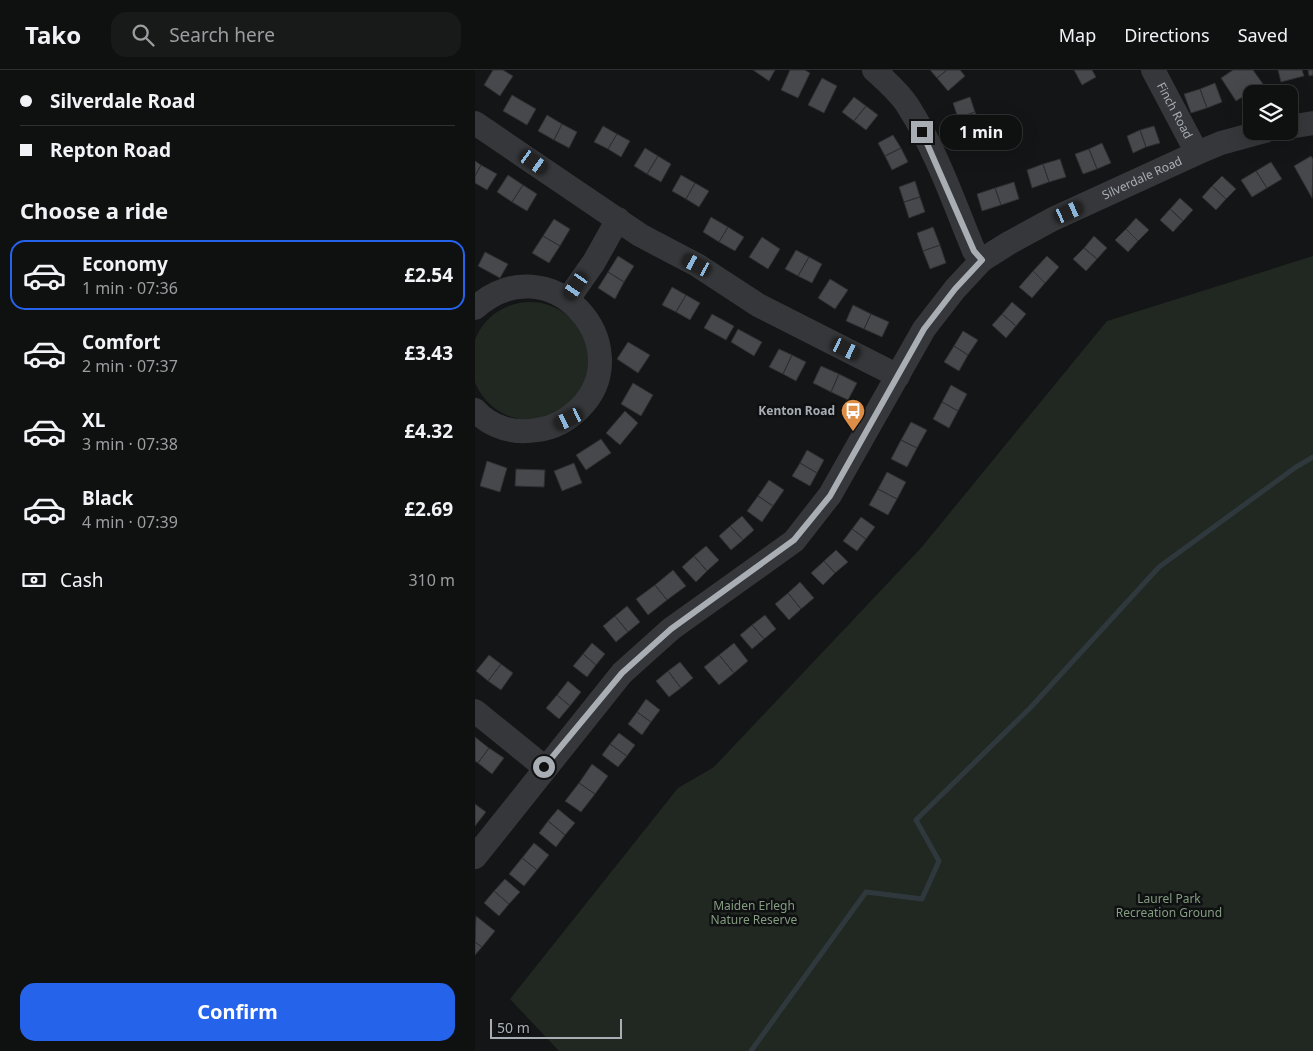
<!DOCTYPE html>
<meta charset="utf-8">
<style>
:root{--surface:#0f1010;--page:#181919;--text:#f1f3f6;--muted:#9b9d9f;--line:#2f3030;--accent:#2563eb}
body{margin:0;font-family:"Noto Sans",sans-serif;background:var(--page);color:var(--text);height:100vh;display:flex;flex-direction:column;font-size:19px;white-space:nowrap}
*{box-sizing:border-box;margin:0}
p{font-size:16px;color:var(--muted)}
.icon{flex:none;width:28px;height:28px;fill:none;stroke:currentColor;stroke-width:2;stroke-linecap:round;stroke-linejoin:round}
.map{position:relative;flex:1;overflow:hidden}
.sheet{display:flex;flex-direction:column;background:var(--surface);width:475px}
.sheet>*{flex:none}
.top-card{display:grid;align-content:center;height:110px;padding:0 20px;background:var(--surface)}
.fabs{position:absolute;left:768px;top:15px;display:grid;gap:10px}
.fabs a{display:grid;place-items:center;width:55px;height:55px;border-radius:10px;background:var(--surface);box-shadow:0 5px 20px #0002,0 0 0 1px var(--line);font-size:25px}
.scale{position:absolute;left:15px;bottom:12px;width:132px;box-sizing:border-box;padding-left:5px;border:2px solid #a8aeb4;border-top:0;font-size:14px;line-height:18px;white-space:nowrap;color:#a8aeb4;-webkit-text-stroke:4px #0f1011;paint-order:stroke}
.end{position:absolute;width:22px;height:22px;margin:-11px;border:6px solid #a8aeb4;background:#111;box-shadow:0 0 0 2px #111}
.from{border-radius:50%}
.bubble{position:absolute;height:35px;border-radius:15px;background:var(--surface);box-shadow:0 5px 20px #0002,0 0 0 1px var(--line);font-size:16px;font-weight:700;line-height:35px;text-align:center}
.car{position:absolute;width:15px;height:30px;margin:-15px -8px;border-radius:6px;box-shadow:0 0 4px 1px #0007;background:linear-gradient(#222 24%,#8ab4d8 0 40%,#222 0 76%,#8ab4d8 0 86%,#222 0)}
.top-card b{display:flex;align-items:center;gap:18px;height:48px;font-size:19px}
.top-card b+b{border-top:1px solid var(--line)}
.top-card i{width:12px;height:12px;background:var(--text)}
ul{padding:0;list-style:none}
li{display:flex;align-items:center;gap:15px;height:70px;margin:0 10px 8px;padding:0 10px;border:2px solid transparent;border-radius:15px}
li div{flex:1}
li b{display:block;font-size:19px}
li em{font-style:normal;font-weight:700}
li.on{border-color:var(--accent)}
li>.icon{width:45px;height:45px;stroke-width:1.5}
h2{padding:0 20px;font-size:22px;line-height:60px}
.pay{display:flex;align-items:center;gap:12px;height:55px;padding:0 20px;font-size:19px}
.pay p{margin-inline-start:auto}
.cta{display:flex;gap:10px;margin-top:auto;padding:10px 20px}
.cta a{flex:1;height:58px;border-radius:15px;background:var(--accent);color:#fff;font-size:20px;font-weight:700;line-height:58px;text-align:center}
header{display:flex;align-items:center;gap:30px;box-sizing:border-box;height:70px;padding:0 25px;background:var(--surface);border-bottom:1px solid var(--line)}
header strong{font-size:24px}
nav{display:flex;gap:28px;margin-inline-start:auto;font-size:18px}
.search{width:350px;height:45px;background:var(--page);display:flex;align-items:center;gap:12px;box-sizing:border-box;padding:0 18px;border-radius:15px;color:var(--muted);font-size:19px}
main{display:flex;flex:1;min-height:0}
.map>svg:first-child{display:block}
.green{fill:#212821}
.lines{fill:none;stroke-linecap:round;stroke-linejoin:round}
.stream{stroke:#2f393d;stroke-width:5}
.building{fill:#46484b;stroke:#2f2f32}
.minor{stroke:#36373a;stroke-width:24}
.route{stroke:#a8aeb4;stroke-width:6}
.labels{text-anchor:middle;stroke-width:5;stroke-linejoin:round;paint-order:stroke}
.street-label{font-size:12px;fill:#a8aeb4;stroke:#0f1011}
.poi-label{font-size:12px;font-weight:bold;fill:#a8aeb4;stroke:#0f1011;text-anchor:end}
.park-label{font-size:12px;fill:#849d81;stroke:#0f1011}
</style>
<header>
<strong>Tako</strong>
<div class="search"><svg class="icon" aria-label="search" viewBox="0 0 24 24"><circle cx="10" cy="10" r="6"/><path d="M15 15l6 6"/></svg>Search here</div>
<nav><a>Map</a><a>Directions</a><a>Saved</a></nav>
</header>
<main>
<section class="sheet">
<div class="top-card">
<b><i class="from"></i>Silverdale Road</b>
<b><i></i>Repton Road</b>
</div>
<h2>Choose a ride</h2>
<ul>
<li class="on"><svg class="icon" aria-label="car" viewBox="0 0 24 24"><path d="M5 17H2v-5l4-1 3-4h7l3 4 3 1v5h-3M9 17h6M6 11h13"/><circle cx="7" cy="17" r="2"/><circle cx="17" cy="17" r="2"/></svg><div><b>Economy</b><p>1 min · 07:36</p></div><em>£2.54</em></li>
<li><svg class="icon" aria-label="car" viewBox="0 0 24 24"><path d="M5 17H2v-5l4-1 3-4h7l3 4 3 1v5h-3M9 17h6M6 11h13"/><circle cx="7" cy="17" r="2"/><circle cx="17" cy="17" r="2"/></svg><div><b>Comfort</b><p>2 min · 07:37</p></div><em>£3.43</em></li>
<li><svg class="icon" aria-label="car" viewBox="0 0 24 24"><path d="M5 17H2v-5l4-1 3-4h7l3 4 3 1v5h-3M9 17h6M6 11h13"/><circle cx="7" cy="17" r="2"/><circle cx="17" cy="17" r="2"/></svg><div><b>XL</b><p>3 min · 07:38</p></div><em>£4.32</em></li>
<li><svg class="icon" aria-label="car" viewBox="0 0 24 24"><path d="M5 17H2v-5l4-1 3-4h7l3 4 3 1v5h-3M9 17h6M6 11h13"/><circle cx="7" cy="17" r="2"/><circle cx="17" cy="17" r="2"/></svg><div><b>Black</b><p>4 min · 07:39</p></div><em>£2.69</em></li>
</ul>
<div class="pay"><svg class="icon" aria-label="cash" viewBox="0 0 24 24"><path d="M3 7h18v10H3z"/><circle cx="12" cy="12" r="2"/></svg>Cash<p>310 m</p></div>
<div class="cta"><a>Confirm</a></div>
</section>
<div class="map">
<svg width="838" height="981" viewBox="0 0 838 981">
<rect width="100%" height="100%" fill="#141516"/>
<path class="green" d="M838 186V981H84L35 929 203 718 239 697 446 478 632 251Z
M-4 291a59 59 0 1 1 118 0a59 59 0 1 1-118 0Z"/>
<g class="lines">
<path class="stream" d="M276 981 391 822 447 829 464 791 441 750 556 637 684 497 821 397 838 387"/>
</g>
<path class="building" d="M18 0H28L38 6 25 26 9 15Z
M278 0H300L294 11Z
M315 0H330L335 3 323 28 306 20Z
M455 0H472L462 8Z
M472 0H485L490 6 473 21 462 8Z
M599 0H617L621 7 607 15Z
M758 0H778L788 14 761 31 746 8Z
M803 0H827L829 6 806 12Z
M833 0H838V5L834 6Z
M347 8 362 16 349 43 333 35Z
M740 13 747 32 732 38 725 19Z
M725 19 732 38 716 43 709 24Z
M37 25 61 39 52 55 28 41Z
M379 27 391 36 379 51 367 42Z
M495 27 500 42 483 48 478 33Z
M391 36 403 45 391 60 379 51Z
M500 42 506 58 488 64 483 48Z
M72 45 87 54 79 70 63 61Z
M87 54 102 62 94 78 79 70Z
M128 56 142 64 133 79 119 72Z
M679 56 685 73 671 77 665 60Z
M665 60 671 77 658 83 652 66Z
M142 64 155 71 146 87 133 79Z
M418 65 426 78 410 86 403 73Z
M627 73 636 93 622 99 614 79Z
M170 78 183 86 172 104 159 96Z
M426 78 433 92 417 100 410 86Z
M614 79 622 99 608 104 600 84Z
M183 86 196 94 186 112 172 104Z
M836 86 838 89 837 128 819 96Z
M585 89 591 107 574 112 568 94Z
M0 91 6 95 0 106Z
M796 92 807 109 792 118 781 101Z
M568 94 574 112 557 118 552 100Z
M6 95 22 104 12 120 0 113V106Z
M781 101 792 118 777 127 766 110Z
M33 105 48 115 37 132 22 122Z
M206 105 220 113 211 129 197 121Z
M747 106 761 119 751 129 737 116Z
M440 111 445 127 429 132 424 117Z
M539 112 544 129 526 135 520 118Z
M220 113 234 121 224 137 211 129Z
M48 115 62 124 52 141 37 132Z
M737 116 751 129 741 140 727 127Z
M520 118 526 135 507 141 502 124Z
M445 127 450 142 434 148 429 132Z
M705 128 718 140 708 151 695 139Z
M695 139 708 151 698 162 685 150Z
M236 147 253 157 244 172 228 162Z
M661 148 674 160 663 171 651 159Z
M79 149 95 159 85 176 68 166Z
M253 157 269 167 260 181 244 172Z
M458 157 465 175 448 181 442 163Z
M651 159 663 171 653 182 640 170Z
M68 166 85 176 74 193 57 183Z
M619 166 632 178 622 189 609 178Z
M287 167 305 179 293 199 274 187Z
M465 175 471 193 455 199 448 181Z
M609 178 622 189 611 201 598 189Z
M321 180 334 187 323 206 310 199Z
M10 182 33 194 25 208 3 196Z
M143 186 159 196 149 212 133 202Z
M572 186 584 197 570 213 558 201Z
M334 187 347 194 337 213 323 206Z
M558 201 570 213 557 228 544 217Z
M133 202 149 212 140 229 123 218Z
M355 209 373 220 360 239 343 228Z
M197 217 211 225 201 242 187 235Z
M211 225 225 233 215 250 201 242Z
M537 232 551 244 541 256 527 244Z
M378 235 396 244 389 259 371 251Z
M237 244 259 256 251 270 229 258Z
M396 244 414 252 407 267 389 259Z
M527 244 541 256 531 268 517 255Z
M263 259 287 272 279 286 256 272Z
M488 261 503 270 493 285 479 276Z
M153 272 175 285 163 303 142 289Z
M479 276 493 285 484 301 469 292Z
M304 279 317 285 308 304 294 297Z
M317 285 331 292 321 311 308 304Z
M346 296 364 304 356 322 338 313Z
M364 304 382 313 373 330 356 322Z
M158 313 178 325 166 346 146 334Z
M476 315 492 324 483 341 467 332Z
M467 332 483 341 474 358 458 349Z
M150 341 163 353 145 375 131 363Z
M436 352 452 360 442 378 426 370Z
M126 369 136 383 111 400 101 385Z
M426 370 442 378 432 397 416 389Z
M332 380 349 390 342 403 325 393Z
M12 391 32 398 25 422 5 416Z
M99 393 107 413 87 421 79 401Z
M325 393 342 403 335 416 317 406Z
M41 399 70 400 69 417 40 416Z
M412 402 431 412 422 429 403 419Z
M294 410 309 420 298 436 283 426Z
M403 419 422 429 413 445 394 435Z
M283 426 298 436 287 452 272 441Z
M267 446 279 460 268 470 255 456Z
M386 447 400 457 391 469 377 459Z
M255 456 268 470 256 480 244 466Z
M377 459 391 469 382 481 368 471Z
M231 476 244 490 232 501 219 486Z
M361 480 373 492 360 503 349 491Z
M219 486 232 501 221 512 207 497Z
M349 491 360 503 348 515 336 503Z
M198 500 211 516 192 530 180 515Z
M325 512 339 528 326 539 313 523Z
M180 515 192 530 173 545 161 529Z
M313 523 326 539 314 550 300 534Z
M152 536 165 552 153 562 140 546Z
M290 545 301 559 289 569 277 555Z
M140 546 153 562 141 572 128 556Z
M277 555 289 569 277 579 265 565Z
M117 573 130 584 121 595 108 584Z
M259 573 273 591 259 603 244 585Z
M108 584 121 595 112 607 98 596Z
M14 585 26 594 13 611 1 601Z
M244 585 259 603 244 615 229 597Z
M205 592 218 608 206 618 193 601Z
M26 594 38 603 26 620 13 611Z
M193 601 206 618 194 627 181 611Z
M93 611 106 622 95 636 82 625Z
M82 625 95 636 84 649 71 638Z
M171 629 185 640 176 652 162 642Z
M162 642 176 652 167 665 153 654Z
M144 663 160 675 152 686 135 674Z
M0 667 14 678 3 693 0 691Z
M135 674 152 686 143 697 127 685Z
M14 678 29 688 17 704 3 693Z
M117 694 133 706 120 724 104 713Z
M104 713 120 724 106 742 90 731Z
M0 734 11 742 0 756Z
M83 739 100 753 90 765 73 751Z
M73 751 90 765 81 777 64 763Z
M59 773 74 785 62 800 47 788Z
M47 788 62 800 49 816 34 804Z
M30 809 45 822 34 834 19 821Z
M19 821 34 834 24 846 9 833Z
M1 846 20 861 7 877 0 872Z
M0 872 7 877 0 885Z"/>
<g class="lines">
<g class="minor">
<path d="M399 0C411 11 424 22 433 36 460 78 480 135 499 181L507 190"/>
<path id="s1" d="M678 0 722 83"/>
<path d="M0 53 165 165 222 195 283 235 423 306"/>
<path d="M814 57 838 53"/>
<path d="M93 229 119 192 143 149"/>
<path d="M0 238C75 171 166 276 105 338 93 350 80 358 62 360 40 364 16 358 0 340"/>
<path d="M0 641 69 697"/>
<path id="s2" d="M0 787 147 603 196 559 319 471 355 425 449 259 480 219 507 190 534 173 578 149 722 83 746 73 790 61"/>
</g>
</g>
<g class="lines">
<path class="route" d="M69 697 147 603 196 559 319 470 355 426 449 259 480 219 507 190 499 181 447 62"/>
</g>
<defs>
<symbol id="bus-pin" viewBox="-11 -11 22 30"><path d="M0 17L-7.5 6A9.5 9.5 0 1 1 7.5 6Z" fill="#dd8d45" stroke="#0f1011"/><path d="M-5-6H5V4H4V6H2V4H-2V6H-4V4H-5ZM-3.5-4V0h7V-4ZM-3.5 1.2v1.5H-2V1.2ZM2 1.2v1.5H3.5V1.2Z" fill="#fff"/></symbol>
</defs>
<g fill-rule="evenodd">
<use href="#bus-pin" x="364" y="327" width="28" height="38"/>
</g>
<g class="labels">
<g class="street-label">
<text dy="4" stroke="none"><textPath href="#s1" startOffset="46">Finch Road</textPath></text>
<text dy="4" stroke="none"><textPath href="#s2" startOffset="972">Silverdale Road</textPath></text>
</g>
<g class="poi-label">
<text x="360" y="345">Kenton Road</text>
</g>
<g class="park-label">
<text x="694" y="833">Laurel Park<tspan x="694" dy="14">Recreation Ground</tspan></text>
<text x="279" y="840">Maiden Erlegh<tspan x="279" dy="14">Nature Reserve</tspan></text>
</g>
</g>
</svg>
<div class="fabs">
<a><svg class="icon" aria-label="layers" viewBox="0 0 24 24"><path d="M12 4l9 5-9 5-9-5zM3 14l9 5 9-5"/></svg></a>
</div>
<div class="scale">50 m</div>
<i class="end from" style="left:69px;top:697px"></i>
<i class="end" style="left:447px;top:62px"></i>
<div class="bubble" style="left:465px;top:45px;width:82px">1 min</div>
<i class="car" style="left:59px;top:92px;rotate:125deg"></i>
<i class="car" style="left:594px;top:142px;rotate:66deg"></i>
<i class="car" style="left:222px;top:195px;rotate:298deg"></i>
<i class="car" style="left:101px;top:216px;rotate:215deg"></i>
<i class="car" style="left:371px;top:279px;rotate:116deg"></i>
<i class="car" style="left:94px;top:349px;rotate:244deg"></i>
</div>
</main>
